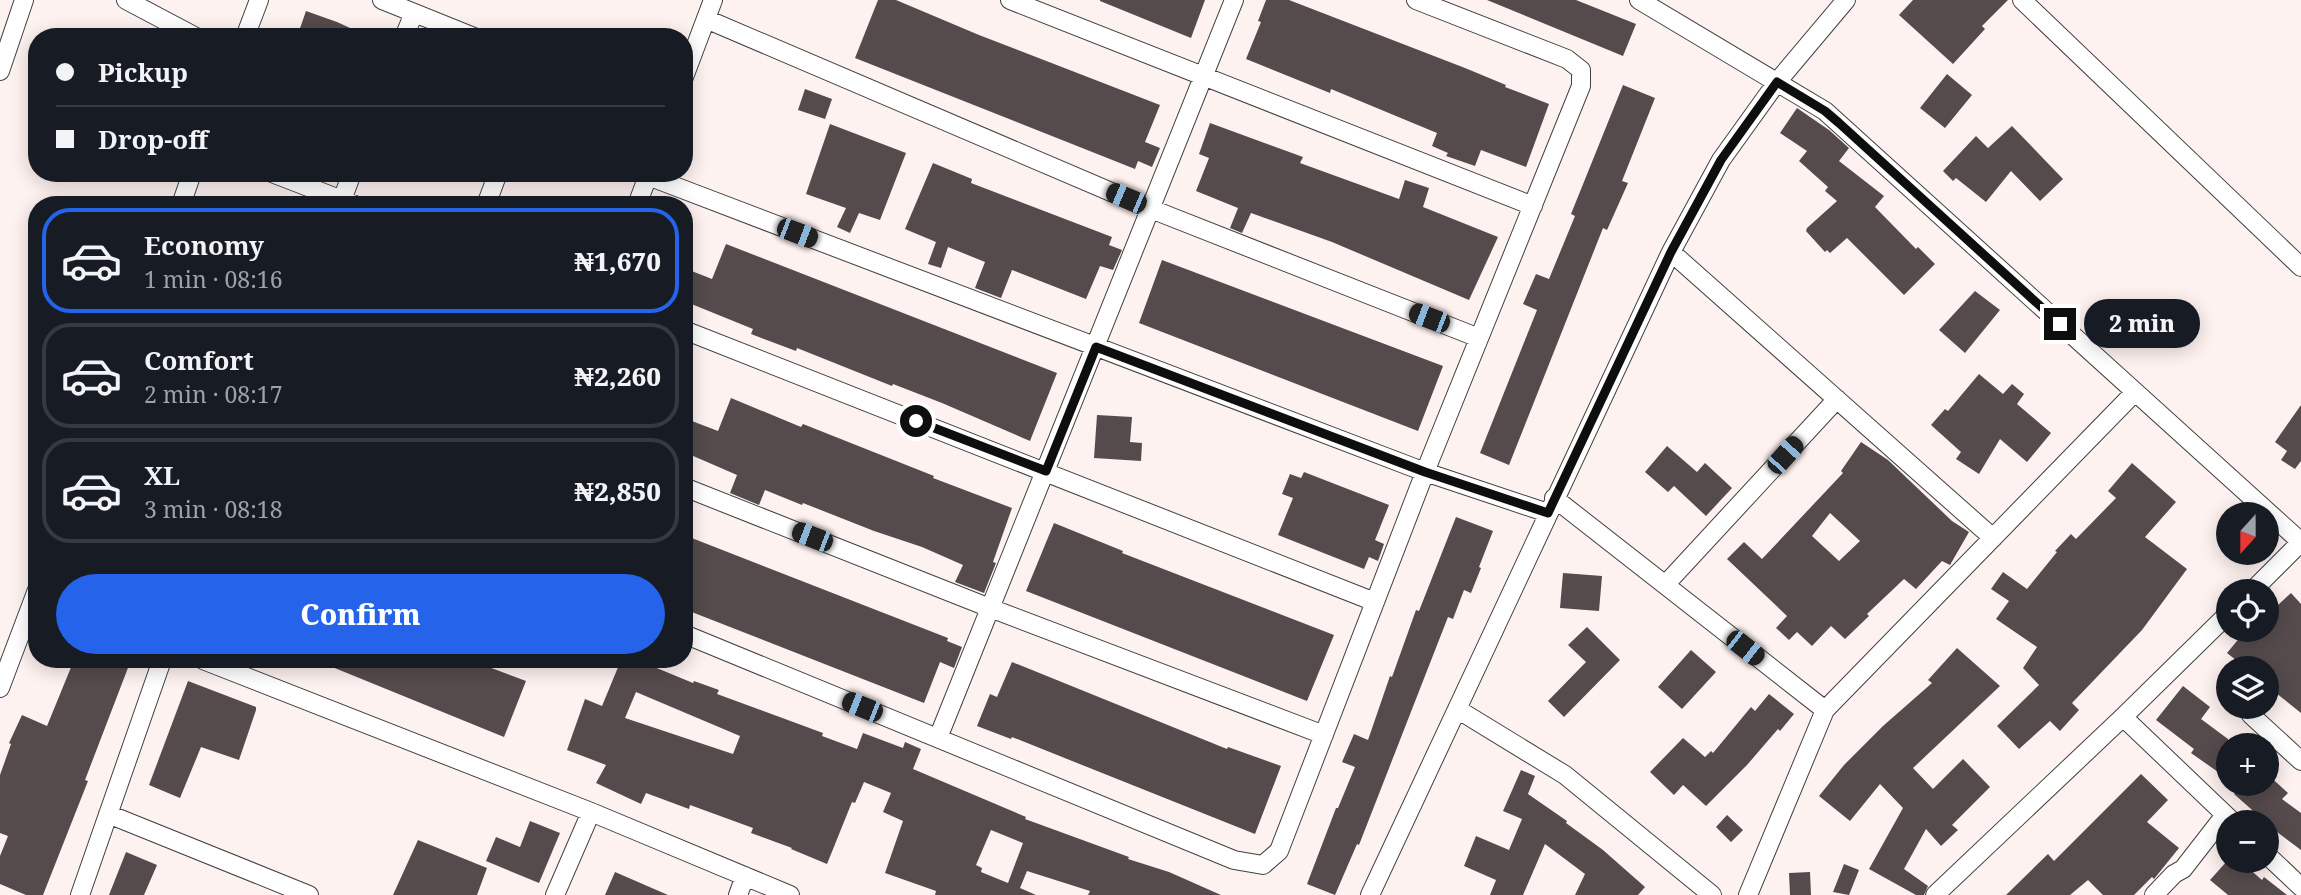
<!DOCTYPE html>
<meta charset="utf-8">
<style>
:root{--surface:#171b24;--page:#20242c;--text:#f1f3f6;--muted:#9ea1a6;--line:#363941;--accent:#2563eb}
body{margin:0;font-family:"Noto Serif",serif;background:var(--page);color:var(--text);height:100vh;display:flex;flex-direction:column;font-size:26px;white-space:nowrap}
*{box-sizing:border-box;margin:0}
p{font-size:23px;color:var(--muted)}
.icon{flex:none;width:38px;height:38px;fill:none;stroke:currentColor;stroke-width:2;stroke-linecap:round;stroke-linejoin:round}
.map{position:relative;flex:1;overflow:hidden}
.details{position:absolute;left:28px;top:196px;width:665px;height:472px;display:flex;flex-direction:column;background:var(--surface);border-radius:28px;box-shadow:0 4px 18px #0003}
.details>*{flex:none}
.top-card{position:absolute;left:28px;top:28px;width:665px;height:154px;border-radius:28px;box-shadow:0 4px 18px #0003;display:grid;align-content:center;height:154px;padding:0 28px;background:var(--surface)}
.needle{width:46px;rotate:201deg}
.controls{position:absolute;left:2216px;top:502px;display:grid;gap:14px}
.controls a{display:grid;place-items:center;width:63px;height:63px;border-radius:50%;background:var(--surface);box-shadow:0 4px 18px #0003;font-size:35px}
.end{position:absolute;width:32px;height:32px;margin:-16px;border:9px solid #0e0e0e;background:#fff;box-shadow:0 0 0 4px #fff}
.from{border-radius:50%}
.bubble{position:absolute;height:49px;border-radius:24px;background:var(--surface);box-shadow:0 4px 18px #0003;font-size:23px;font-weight:800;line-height:49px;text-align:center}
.car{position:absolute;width:21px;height:42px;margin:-21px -10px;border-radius:9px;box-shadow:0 0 5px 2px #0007;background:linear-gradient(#222 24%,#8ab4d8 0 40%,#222 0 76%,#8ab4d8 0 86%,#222 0)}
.top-card b{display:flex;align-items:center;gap:24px;height:66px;font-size:26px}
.top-card b+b{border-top:2px solid var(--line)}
.top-card i{width:18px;height:18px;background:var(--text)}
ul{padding:12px 0 0;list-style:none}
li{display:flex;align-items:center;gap:21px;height:105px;margin:0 14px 10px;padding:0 14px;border:4px solid var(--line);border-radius:28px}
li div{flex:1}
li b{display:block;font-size:26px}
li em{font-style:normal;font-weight:800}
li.current{border-color:var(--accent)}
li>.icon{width:63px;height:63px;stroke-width:1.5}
.primary-button{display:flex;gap:14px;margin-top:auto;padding:14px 28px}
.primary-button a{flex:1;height:80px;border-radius:42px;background:var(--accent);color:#fff;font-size:28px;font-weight:800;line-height:80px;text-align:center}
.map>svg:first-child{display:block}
.building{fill:#554b4d;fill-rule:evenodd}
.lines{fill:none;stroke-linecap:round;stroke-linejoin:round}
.minor-casing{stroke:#414141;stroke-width:20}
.minor{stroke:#fff;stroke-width:18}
.route{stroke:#0e0e0e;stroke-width:9}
</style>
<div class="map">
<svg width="2301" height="895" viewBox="0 0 2301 895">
<rect width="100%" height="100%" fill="#fef2f0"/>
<path class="building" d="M878 0H896L979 35 1160 105 1145 142 1160 148 1152 167 1138 161 1135 169 855 58Z
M1205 0 1191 38 1100 1V0Z
M1266 0H1289L1465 68 1506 85 1505 87 1549 104 1526 167 1481 150 1475 166 1446 156 1448 153 1432 146 1437 133 1331 89 1330 93 1246 59 1261 22 1258 21Z
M1487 0H1576L1636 24 1623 56Z
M1913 0H2008L1982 26 1985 29 1953 64 1899 15Z
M306 11 337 22 370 37H297Z
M1947 74 1972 95 1945 128 1920 108Z
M1623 85 1655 98 1622 181 1628 183 1607 230 1603 228 1509 465 1480 453 1537 310 1523 304 1536 274 1549 279 1575 216 1571 214Z
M805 89 832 99 825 119 798 110Z
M1797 108 1829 130 1849 148 1839 161 1884 196 1875 207 1916 249 1918 247 1935 264 1904 295 1847 238 1830 253 1827 250 1825 252 1806 231 1807 228 1837 201 1825 191 1828 187 1799 161 1807 151 1780 133Z
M1210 123 1303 157 1300 163 1399 199 1405 180 1429 188 1423 207 1498 237 1469 300 1332 242 1251 213 1242 233 1230 228 1238 208 1196 191 1209 158 1199 154Z
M830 124 906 153 880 220 859 213 850 233 837 227 846 208 806 194Z
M2012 126 2063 179 2040 201 2011 171 1986 202 1956 178 1953 181 1943 171 1976 136 1988 148Z
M933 163 972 179 971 183 1112 237 1109 245 1122 250 1113 270 1100 266 1086 299 1012 270 1001 298 975 288 985 262 948 247 941 268 928 264 936 242 905 229Z
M726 244 1057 373 1030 441 942 403 893 384 892 386 797 348 796 351 751 334 753 329 684 301V268L712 279Z
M1162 260 1443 366 1418 431 1139 323Z
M1975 291 2000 310 1965 353 1939 330Z
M1979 374 2003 394 2012 384 2024 394 2017 404 2051 433 2027 462 2000 439 1979 474 1956 459 1961 452 1931 425 1945 409 1948 411Z
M731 398 801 427 803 424 934 476 933 478 1012 508 993 562 996 563 984 593 955 582 963 565 922 547 874 531 803 503 802 505 765 490 759 505 730 493 737 475 684 452V418L718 431Z
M2301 405V461L2295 469 2281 460 2287 451 2275 442Z
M1097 415 1132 417 1130 442 1142 443 1141 461 1094 458Z
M1861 442 1888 460 1952 521 1969 532 1950 565 1942 561 1916 589 1904 579 1867 614 1869 616 1845 639 1831 626 1812 646 1797 632 1789 640 1776 628 1787 616 1727 559 1744 542 1762 559 1843 473 1841 471ZM1830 513 1860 541 1839 561 1812 536Z
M1667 446 1697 472 1705 463 1732 488 1706 516 1674 486 1668 492 1645 472Z
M2132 463 2176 502 2145 537 2187 569 2142 630 2072 703 2079 710 2060 731 2050 721 2019 749 1997 726 2039 685 2023 668 2037 647 1996 619 2009 601 1991 589 2003 572 2027 589 2057 552 2055 551 2071 534 2076 539 2116 498 2108 491Z
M1304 472 1389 505 1375 540 1384 544 1378 561 1369 557 1364 569 1278 535 1293 498 1282 494 1290 474 1301 478Z
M1456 517 1493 531 1479 567 1481 568 1471 593 1464 590 1453 619 1448 617 1359 845 1357 844 1335 895 1307 884 1336 808H1338L1355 767 1342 762 1354 734 1368 740 1390 676 1392 677 1416 610 1419 611Z
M1054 523 1123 551 1122 553 1334 635 1307 701 1026 591Z
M684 535 948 638 947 641 962 647 954 668 940 662 924 703 684 609Z
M1563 573 1602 576 1599 611 1560 608Z
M2291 593 2301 604V713L2266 685V668H2246L2227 653 2246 630H2266V616Z
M1587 627 1620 660 1564 717 1548 701 1586 662 1568 645Z
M1957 648 2000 686 1913 768 1933 789 1963 759 1990 787 1952 825 1958 830 1941 846 1926 829 1904 869 1928 886 1924 895H1916L1869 869 1903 808 1880 784 1850 821 1819 796 1844 765 1883 726 1932 683 1928 680Z
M1691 650 1716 672 1682 709 1658 687Z
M74 660H131L85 780 88 781 43 895H26L0 884V856L8 836 0 833V775L11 744 9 743 22 715 47 726Z
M315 660H470L526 681 504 737Z
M621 660H648L647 664 693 683 694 681 719 690 717 694 823 733 822 736 857 749 863 733 903 748 905 742 921 749 913 769 1026 817 1025 819 1129 857 1128 859 1169 872 1221 895H1088L1090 891 1027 871 1020 888 1036 895H935L936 891 885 873 903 821 883 812 891 793 864 782 855 803 852 802 827 864 791 849 792 848 751 833 753 828 690 805 689 809 646 793 641 804 596 783 606 765 567 750 585 699 602 706ZM636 692 740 736 733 754 625 718ZM991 830 1023 843 1008 883 981 872 982 868 976 865Z
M1012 662 1227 749 1228 747 1281 766 1255 834 1012 737 1011 739 977 726 990 694 997 697Z
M188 681 256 707V710L239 760 201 747 180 798 149 785Z
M2183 686 2210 707 2201 719 2228 739V779L2191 753 2194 749 2156 720Z
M1769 694 1794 714 1780 731 1778 729 1747 765 1706 806 1683 785 1674 795 1650 772 1683 738 1705 757 1711 751 1713 753 1751 707 1755 711Z
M1521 770 1535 776 1528 794 1567 821 1566 823 1603 850 1645 887 1638 895H1575L1585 874 1545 844 1523 895H1490L1496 880 1464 866 1476 836 1509 850 1522 819 1503 811Z
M2266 773 2288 793 2282 799 2301 813V850L2277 832 2234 794 2243 784H2266Z
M2141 774 2168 800 2147 822 2179 848 2154 879 2152 877 2134 895H2103L2088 880 2070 895H2006L2048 854 2054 861Z
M1727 815 1743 830 1731 842 1716 827Z
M530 821 560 833 539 883 486 861 496 837 520 847Z
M418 840 487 868 477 895H393Z
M126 852 157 865 144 895H109Z
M2227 861H2240L2262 880 2264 877 2287 895H2228L2210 880Z
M1844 864 1859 870 1849 895 1833 892Z
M615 872 668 895H605Z
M1810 872 1811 895H1790L1789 873Z"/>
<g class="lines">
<defs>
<path id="minor" d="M126 0 196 37
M382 0 474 37
M1010 0 1533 206
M1639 0 1825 111 2301 542
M2022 0 2301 267
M706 19 1151 209 1479 338
M245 37 259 0
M404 37 414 13
M0 71 24 0
M684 77 713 0
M272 173 355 205
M648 176 1425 472 1548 513
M342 200 352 173
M181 205 192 173
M486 205 498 173
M637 205 649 173
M1671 252 1993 538
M684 330 1375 602
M684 487 990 608 1324 735
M1554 498 1825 710
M1665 585 1837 399
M2251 592 2301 542
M684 634 1234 860 1263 865 1279 851 1425 472 1581 86V70L1567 59 1416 0
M203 660 591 812 790 895
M0 688 37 590
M1457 709 1565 775 1712 895
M2251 715 2301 761
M2123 717 2233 822
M938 738 1234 0
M108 814 309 895
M2266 854 2301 887
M80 895 162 660
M555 895 591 812
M738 895 745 876
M1370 895 1671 252 1721 160 1777 82 1846 0
M1748 895 1825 710 2135 392
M1935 895 2123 717 2228 614
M2154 895 2174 874 2183 869 2225 815"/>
</defs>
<use href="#minor" class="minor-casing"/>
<use href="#minor" class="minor"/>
</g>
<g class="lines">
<path class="route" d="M916 421 1046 471 1096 347 1425 472 1548 513 1671 252 1721 160 1777 82 1825 111 1839 123 2060 324"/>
</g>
</svg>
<div class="controls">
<a><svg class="needle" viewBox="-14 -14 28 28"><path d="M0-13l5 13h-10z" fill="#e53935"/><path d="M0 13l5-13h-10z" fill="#9ea1a6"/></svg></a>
<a><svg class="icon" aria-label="locate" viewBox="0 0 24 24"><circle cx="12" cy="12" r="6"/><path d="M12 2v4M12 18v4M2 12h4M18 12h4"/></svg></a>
<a><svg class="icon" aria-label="layers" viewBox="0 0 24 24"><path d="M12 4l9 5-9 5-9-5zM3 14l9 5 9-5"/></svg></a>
<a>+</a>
<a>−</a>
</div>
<i class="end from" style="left:916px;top:421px"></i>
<i class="end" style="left:2060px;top:324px"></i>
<div class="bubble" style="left:2084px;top:299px;width:116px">2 min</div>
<i class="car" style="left:1126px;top:198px;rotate:293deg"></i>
<i class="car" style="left:797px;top:233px;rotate:111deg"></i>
<i class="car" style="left:1429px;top:318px;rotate:291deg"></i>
<i class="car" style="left:1785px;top:455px;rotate:42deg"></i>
<i class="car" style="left:812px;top:537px;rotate:291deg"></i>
<i class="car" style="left:1745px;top:648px;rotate:128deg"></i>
<i class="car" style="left:862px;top:707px;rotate:292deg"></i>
<div class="top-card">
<b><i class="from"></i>Pickup</b>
<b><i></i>Drop-off</b>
</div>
<section class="details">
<ul>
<li class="current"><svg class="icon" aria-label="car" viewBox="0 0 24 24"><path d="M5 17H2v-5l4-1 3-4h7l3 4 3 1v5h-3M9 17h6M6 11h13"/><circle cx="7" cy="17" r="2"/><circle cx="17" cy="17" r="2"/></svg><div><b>Economy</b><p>1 min · 08:16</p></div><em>₦1,670</em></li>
<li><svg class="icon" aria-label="car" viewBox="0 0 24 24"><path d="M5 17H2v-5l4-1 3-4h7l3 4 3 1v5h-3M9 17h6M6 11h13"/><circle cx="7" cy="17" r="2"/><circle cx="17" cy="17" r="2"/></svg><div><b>Comfort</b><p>2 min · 08:17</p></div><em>₦2,260</em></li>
<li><svg class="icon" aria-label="car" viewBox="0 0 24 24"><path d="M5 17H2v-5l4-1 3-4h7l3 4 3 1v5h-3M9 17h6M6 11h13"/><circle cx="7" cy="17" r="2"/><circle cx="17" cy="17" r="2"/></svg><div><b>XL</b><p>3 min · 08:18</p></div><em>₦2,850</em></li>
</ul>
<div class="primary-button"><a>Confirm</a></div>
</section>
</div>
